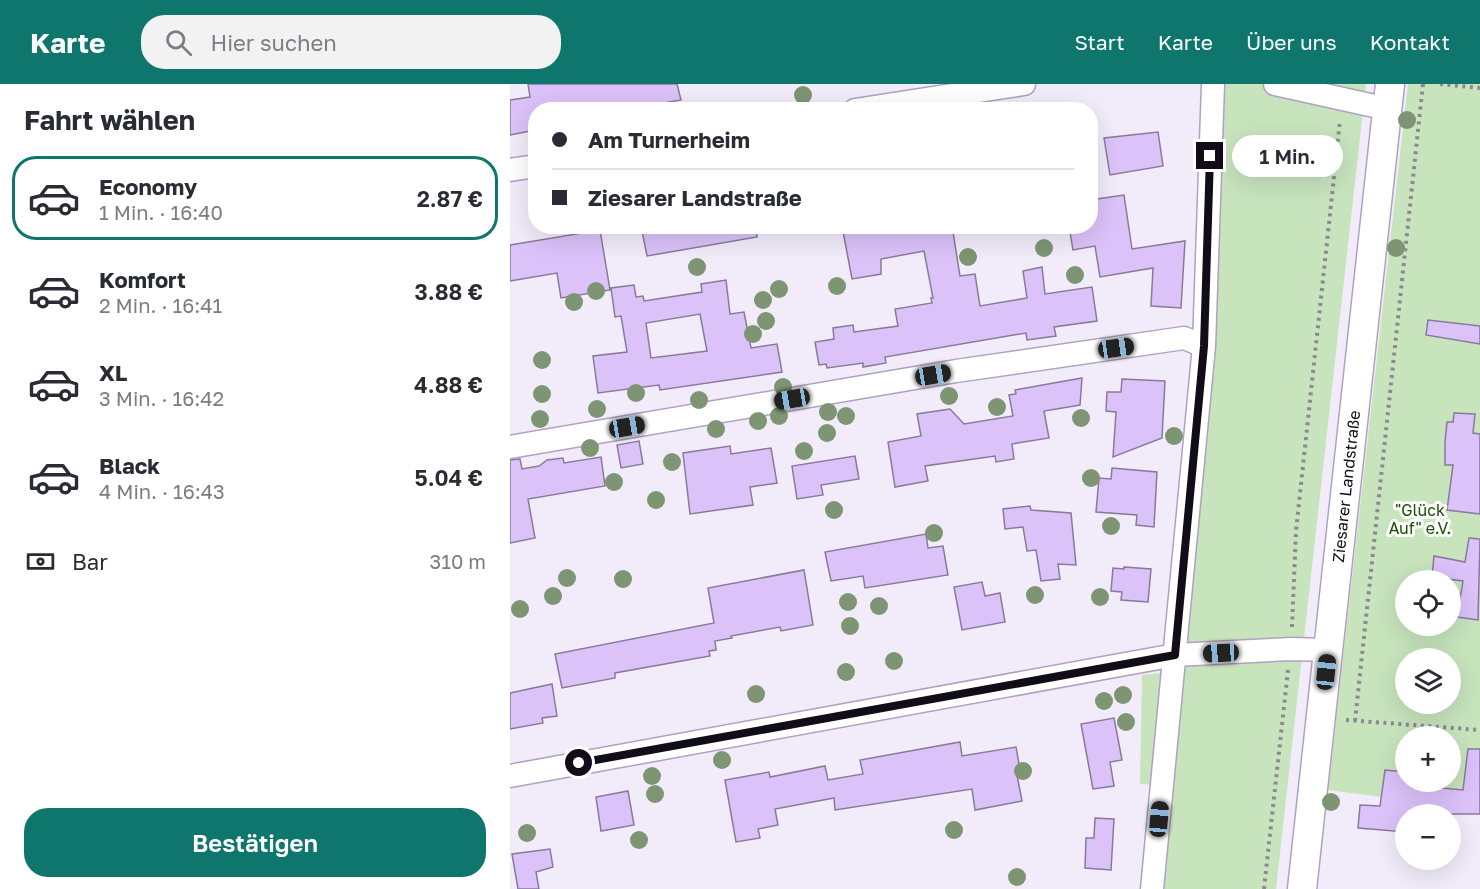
<!DOCTYPE html>
<html lang="de">
<meta charset="utf-8">
<style>
:root{--surface:#fff;--page:#f2f2f3;--text:#2b2b33;--muted:#7c7c81;--line:#e1e1e2;--accent:#0f766e}
body{margin:0;font-family:"Golos Text",sans-serif;background:var(--page);color:var(--text);height:100vh;display:flex;flex-direction:column;font-size:22px;white-space:nowrap}
*{box-sizing:border-box;margin:0}
p{font-size:20px;color:var(--muted)}
.icon{flex:none;width:33px;height:33px;fill:none;stroke:currentColor;stroke-width:2;stroke-linecap:round;stroke-linejoin:round}
.map{position:relative;flex:1;overflow:hidden}
.drawer{display:flex;flex-direction:column;background:var(--surface);width:510px}
.drawer>*{flex:none}
.guide{position:absolute;left:18px;top:18px;width:570px;height:132px;border-radius:24px;box-shadow:0 6px 24px #0002;display:grid;align-content:center;height:132px;padding:0 24px;background:var(--surface)}
.controls{position:absolute;left:885px;top:486px;display:grid;gap:12px}
.controls a{display:grid;place-items:center;width:66px;height:66px;border-radius:50%;background:var(--surface);box-shadow:0 6px 24px #0002;font-size:30px}
.end{position:absolute;width:27px;height:27px;margin:-14px;border:8px solid #110c17;background:#fff;box-shadow:0 0 0 3px #fff}
.from{border-radius:50%}
.bubble{position:absolute;height:42px;border-radius:21px;background:var(--surface);box-shadow:0 6px 24px #0002;font-size:20px;font-weight:600;line-height:42px;text-align:center}
.car{position:absolute;width:18px;height:36px;margin:-18px -9px;border-radius:8px;box-shadow:0 0 4px 2px #0007;background:linear-gradient(#222 24%,#8ab4d8 0 40%,#222 0 76%,#8ab4d8 0 86%,#222 0)}
.guide b{display:flex;align-items:center;gap:21px;height:57px;font-size:22px}
.guide b+b{border-top:2px solid var(--line)}
.guide i{width:15px;height:15px;background:var(--text)}
ul{padding:0;list-style:none}
li{display:flex;align-items:center;gap:18px;height:84px;margin:0 12px 9px;padding:0 12px;border:3px solid transparent;border-radius:24px}
li div{flex:1}
li b{display:block;font-size:22px}
li em{font-style:normal;font-weight:600}
li.selected{border-color:var(--accent)}
li>.icon{width:54px;height:54px;stroke-width:1.5}
h2{padding:0 24px;font-size:27px;line-height:72px}
.pay{display:flex;align-items:center;gap:15px;height:66px;padding:0 24px;font-size:22px}
.pay p{margin-inline-start:auto}
.action{display:flex;gap:12px;margin-top:auto;padding:12px 24px}
.action a{flex:1;height:69px;border-radius:24px;background:var(--accent);color:#fff;font-size:24px;font-weight:600;line-height:69px;text-align:center}
header{display:flex;align-items:center;gap:36px;box-sizing:border-box;height:84px;padding:0 30px;background:var(--accent);color:#fff}
header strong{font-size:28px}
nav{display:flex;gap:33px;margin-inline-start:auto;font-size:21px}
.search{width:420px;height:54px;background:var(--page);display:flex;align-items:center;gap:15px;box-sizing:border-box;padding:0 21px;border-radius:24px;color:var(--muted);font-size:22px}
main{display:flex;flex:1;min-height:0}
.map>svg:first-child{display:block}
.green{fill:#c7e4bd;fill-rule:evenodd}
.building{fill:#dbc2f9;stroke:#887a99;stroke-width:1.5;fill-rule:evenodd}
.lines{fill:none;stroke-linecap:round;stroke-linejoin:round}
.minor-casing{stroke:#b0a1c2;stroke-width:25}
.major-casing{stroke:#b0a1c2;stroke-width:31}
.path{stroke:#8d8794;stroke-width:4;stroke-dasharray:3 4.5;stroke-linecap:butt}
.minor{stroke:#fff;stroke-width:22}
.major{stroke:#fff;stroke-width:28}
.tree{fill:#7e9574}
.route{stroke:#110c17;stroke-width:8}
.labels{text-anchor:middle;stroke-width:6;stroke-linejoin:round;paint-order:stroke}
.street-label{font-size:16px;fill:#110c17;stroke:#fcfcfc}
.park-label{font-size:16px;fill:#1f4d06;stroke:#fcfcfc}
</style>
<header>
<strong>Karte</strong>
<div class="search"><svg class="icon" aria-label="search" viewBox="0 0 24 24"><circle cx="10" cy="10" r="6"/><path d="M15 15l6 6"/></svg>Hier suchen</div>
<nav><a>Start</a><a>Karte</a><a>Über uns</a><a>Kontakt</a></nav>
</header>
<main>
<section class="drawer">
<h2>Fahrt wählen</h2>
<ul>
<li class="selected"><svg class="icon" aria-label="car" viewBox="0 0 24 24"><path d="M5 17H2v-5l4-1 3-4h7l3 4 3 1v5h-3M9 17h6M6 11h13"/><circle cx="7" cy="17" r="2"/><circle cx="17" cy="17" r="2"/></svg><div><b>Economy</b><p>1 Min. · 16:40</p></div><em>2.87 €</em></li>
<li><svg class="icon" aria-label="car" viewBox="0 0 24 24"><path d="M5 17H2v-5l4-1 3-4h7l3 4 3 1v5h-3M9 17h6M6 11h13"/><circle cx="7" cy="17" r="2"/><circle cx="17" cy="17" r="2"/></svg><div><b>Komfort</b><p>2 Min. · 16:41</p></div><em>3.88 €</em></li>
<li><svg class="icon" aria-label="car" viewBox="0 0 24 24"><path d="M5 17H2v-5l4-1 3-4h7l3 4 3 1v5h-3M9 17h6M6 11h13"/><circle cx="7" cy="17" r="2"/><circle cx="17" cy="17" r="2"/></svg><div><b>XL</b><p>3 Min. · 16:42</p></div><em>4.88 €</em></li>
<li><svg class="icon" aria-label="car" viewBox="0 0 24 24"><path d="M5 17H2v-5l4-1 3-4h7l3 4 3 1v5h-3M9 17h6M6 11h13"/><circle cx="7" cy="17" r="2"/><circle cx="17" cy="17" r="2"/></svg><div><b>Black</b><p>4 Min. · 16:43</p></div><em>5.04 €</em></li>
</ul>
<div class="pay"><svg class="icon" aria-label="cash" viewBox="0 0 24 24"><path d="M3 7h18v10H3z"/><circle cx="12" cy="12" r="2"/></svg>Bar<p>310 m</p></div>
<div class="action"><a>Bestätigen</a></div>
</section>
<div class="map">
<svg width="970" height="805" viewBox="0 0 970 805">
<rect width="100%" height="100%" fill="#f2ecfa"/>
<path class="green" d="M707 0H856L766 805H647L657 702 630 700 632 591 669 587Z
M898 0H970V726L818 706ZM896 496H940V542H896ZM896 574H940V620H896ZM896 652H940V698H896Z"/>
<path class="building" d="M18 0H167L171 16 149 20 135 26H26V46L0 51V16L20 13Z
M648 48 653 82 600 91 594 54Z
M614 111 622 165 675 157 671 224 641 222 643 184 590 193 585 162 563 166 559 142H580V116Z
M131 142H246L247 153 137 172Z
M332 142H442L450 192 465 190 470 222 517 214 513 187 532 183 535 210 582 203 587 237 544 243 546 252 517 256 516 249 375 273 376 279 353 283V279L317 284 316 280 309 281 305 258 324 255 323 244 343 241 344 248 388 242 385 225 422 219 421 214H423L414 167 371 175V190L342 195Z
M90 146 100 206 51 214 47 189 0 197V161Z
M216 196 220 230 234 228 241 264 267 260 272 288 150 306 149 301 88 309 83 272 117 268 111 232 105 233 101 204 124 201 126 213 133 212 134 217 192 208 191 200ZM190 230 197 267 141 274 136 239Z
M918 236 970 242V260L916 251Z
M572 294 570 321 534 327 539 354 502 360 504 375 486 378 485 372 415 382 418 397 385 403 378 358 411 352 407 330 440 325 454 340 503 332 499 311 506 310 505 306Z
M612 295 655 297 652 354 603 373 606 328 596 327 597 308H611Z
M944 329 965 330 963 349 970 350V430L937 426 943 381H935V358L937 338H943Z
M129 357 133 380 111 384 107 361Z
M220 362 221 370 261 364 267 399 240 403 243 421 180 430 173 369Z
M345 372 349 395 311 401 313 411 287 415 282 382Z
M91 373 95 402 18 415 25 454 0 459V376L10 375 12 385 29 382 37 376 53 374 54 379Z
M602 384 647 388 644 443 626 441 627 431 586 428 589 394 601 395Z
M520 422 521 426 561 429 566 481 548 480 550 495 531 497 526 466 517 467 513 443 495 445 493 425Z
M416 450 418 464 433 462 438 491 355 504 353 492 321 497 315 468Z
M959 454 970 455 968 536 947 533 953 497 922 493 924 472 955 478Z
M614 483 641 485 638 518 611 516 612 508 601 507 603 484 614 485Z
M294 486 303 541 271 547 270 543 221 552 222 554 205 557 206 566 199 567 200 572 105 589V594L52 604 45 570 204 539 198 504Z
M472 498 475 512 490 509 495 538 452 546 444 503Z
M42 600 47 632 32 634 33 639 0 645V609Z
M604 634 612 676 600 678 604 702 583 705 571 640Z
M450 658 452 672 506 663 511 691H507L512 717 465 726 462 705 325 726 324 714 265 725 268 741 248 745 250 754 226 758 215 696 259 688 260 693 315 682 318 696 353 690 350 676Z
M958 665H970V730H896V748L848 744 850 721 870 722 875 686 896 688V698H900V701L953 706Z
M118 707 124 741 91 747 86 713Z
M585 734 604 735 601 786 575 784 576 754H584Z
M40 765 43 783 26 788 29 805H8L2 770Z"/>
<g class="lines">
<defs>
<path id="minor" d="M765 0 878 25
M345 26 514 0
M0 86 26 82
M0 363 446 287 674 254 694 262
M0 692 665 571 781 565 819 566
M642 805 694 262 703 0"/>
<g id="major">
<path id="s1" d="M792 805 880 0"/>
</g>
</defs>
<use href="#minor" class="minor-casing"/>
<use href="#major" class="major-casing"/>
<path class="path" d="M930 0 970 4
M782 543 786 447 830 37
M836 636 970 646
M845 637 913 0
M754 805 778 586"/>
<use href="#minor" class="minor"/>
<use href="#major" class="major"/>
</g>
<g class="tree">
<circle cx="293" cy="11" r="9"/>
<circle cx="897" cy="36" r="9"/>
<circle cx="534" cy="164" r="9"/>
<circle cx="886" cy="164" r="9"/>
<circle cx="458" cy="173" r="9"/>
<circle cx="187" cy="183" r="9"/>
<circle cx="565" cy="191" r="9"/>
<circle cx="327" cy="202" r="9"/>
<circle cx="269" cy="205" r="9"/>
<circle cx="86" cy="207" r="9"/>
<circle cx="253" cy="216" r="9"/>
<circle cx="64" cy="218" r="9"/>
<circle cx="256" cy="237" r="9"/>
<circle cx="243" cy="250" r="9"/>
<circle cx="32" cy="276" r="9"/>
<circle cx="273" cy="303" r="9"/>
<circle cx="126" cy="309" r="9"/>
<circle cx="32" cy="310" r="9"/>
<circle cx="439" cy="312" r="9"/>
<circle cx="189" cy="316" r="9"/>
<circle cx="487" cy="323" r="9"/>
<circle cx="87" cy="325" r="9"/>
<circle cx="318" cy="328" r="9"/>
<circle cx="269" cy="332" r="9"/>
<circle cx="336" cy="332" r="9"/>
<circle cx="571" cy="334" r="9"/>
<circle cx="30" cy="335" r="9"/>
<circle cx="248" cy="337" r="9"/>
<circle cx="206" cy="345" r="9"/>
<circle cx="317" cy="349" r="9"/>
<circle cx="664" cy="352" r="9"/>
<circle cx="80" cy="364" r="9"/>
<circle cx="294" cy="367" r="9"/>
<circle cx="162" cy="378" r="9"/>
<circle cx="581" cy="394" r="9"/>
<circle cx="104" cy="398" r="9"/>
<circle cx="146" cy="416" r="9"/>
<circle cx="324" cy="426" r="9"/>
<circle cx="601" cy="442" r="9"/>
<circle cx="424" cy="449" r="9"/>
<circle cx="57" cy="494" r="9"/>
<circle cx="113" cy="495" r="9"/>
<circle cx="525" cy="511" r="9"/>
<circle cx="43" cy="512" r="9"/>
<circle cx="590" cy="513" r="9"/>
<circle cx="338" cy="518" r="9"/>
<circle cx="369" cy="522" r="9"/>
<circle cx="10" cy="525" r="9"/>
<circle cx="340" cy="542" r="9"/>
<circle cx="384" cy="577" r="9"/>
<circle cx="336" cy="588" r="9"/>
<circle cx="246" cy="610" r="9"/>
<circle cx="613" cy="611" r="9"/>
<circle cx="594" cy="617" r="9"/>
<circle cx="616" cy="638" r="9"/>
<circle cx="212" cy="676" r="9"/>
<circle cx="513" cy="687" r="9"/>
<circle cx="142" cy="692" r="9"/>
<circle cx="145" cy="710" r="9"/>
<circle cx="821" cy="718" r="9"/>
<circle cx="444" cy="746" r="9"/>
<circle cx="17" cy="749" r="9"/>
<circle cx="129" cy="756" r="9"/>
<circle cx="507" cy="793" r="9"/>
</g>
<g class="lines">
<path class="route" d="M69 679 665 571 694 262 700 72"/>
</g>
<g class="labels">
<g class="street-label">
<text dy="6" stroke="none"><textPath href="#s1" startOffset="405">Ziesarer Landstraße</textPath></text>
</g>
<g class="park-label">
<text x="910" y="432">"Glück<tspan x="910" dy="18">Auf" e.V.</tspan></text>
</g>
</g>
</svg>
<div class="controls">
<a><svg class="icon" aria-label="locate" viewBox="0 0 24 24"><circle cx="12" cy="12" r="6"/><path d="M12 2v4M12 18v4M2 12h4M18 12h4"/></svg></a>
<a><svg class="icon" aria-label="layers" viewBox="0 0 24 24"><path d="M12 4l9 5-9 5-9-5zM3 14l9 5 9-5"/></svg></a>
<a>+</a>
<a>−</a>
</div>
<i class="end from" style="left:69px;top:679px"></i>
<i class="end" style="left:700px;top:72px"></i>
<div class="bubble" style="left:722px;top:51px;width:111px">1 Min.</div>
<i class="car" style="left:606px;top:264px;rotate:82deg"></i>
<i class="car" style="left:423px;top:291px;rotate:80deg"></i>
<i class="car" style="left:282px;top:315px;rotate:260deg"></i>
<i class="car" style="left:117px;top:343px;rotate:80deg"></i>
<i class="car" style="left:711px;top:569px;rotate:267deg"></i>
<i class="car" style="left:816px;top:588px;rotate:6deg"></i>
<i class="car" style="left:649px;top:735px;rotate:5deg"></i>
<div class="guide">
<b><i class="from"></i>Am Turnerheim</b>
<b><i></i>Ziesarer Landstraße</b>
</div>
</div>
</main>
